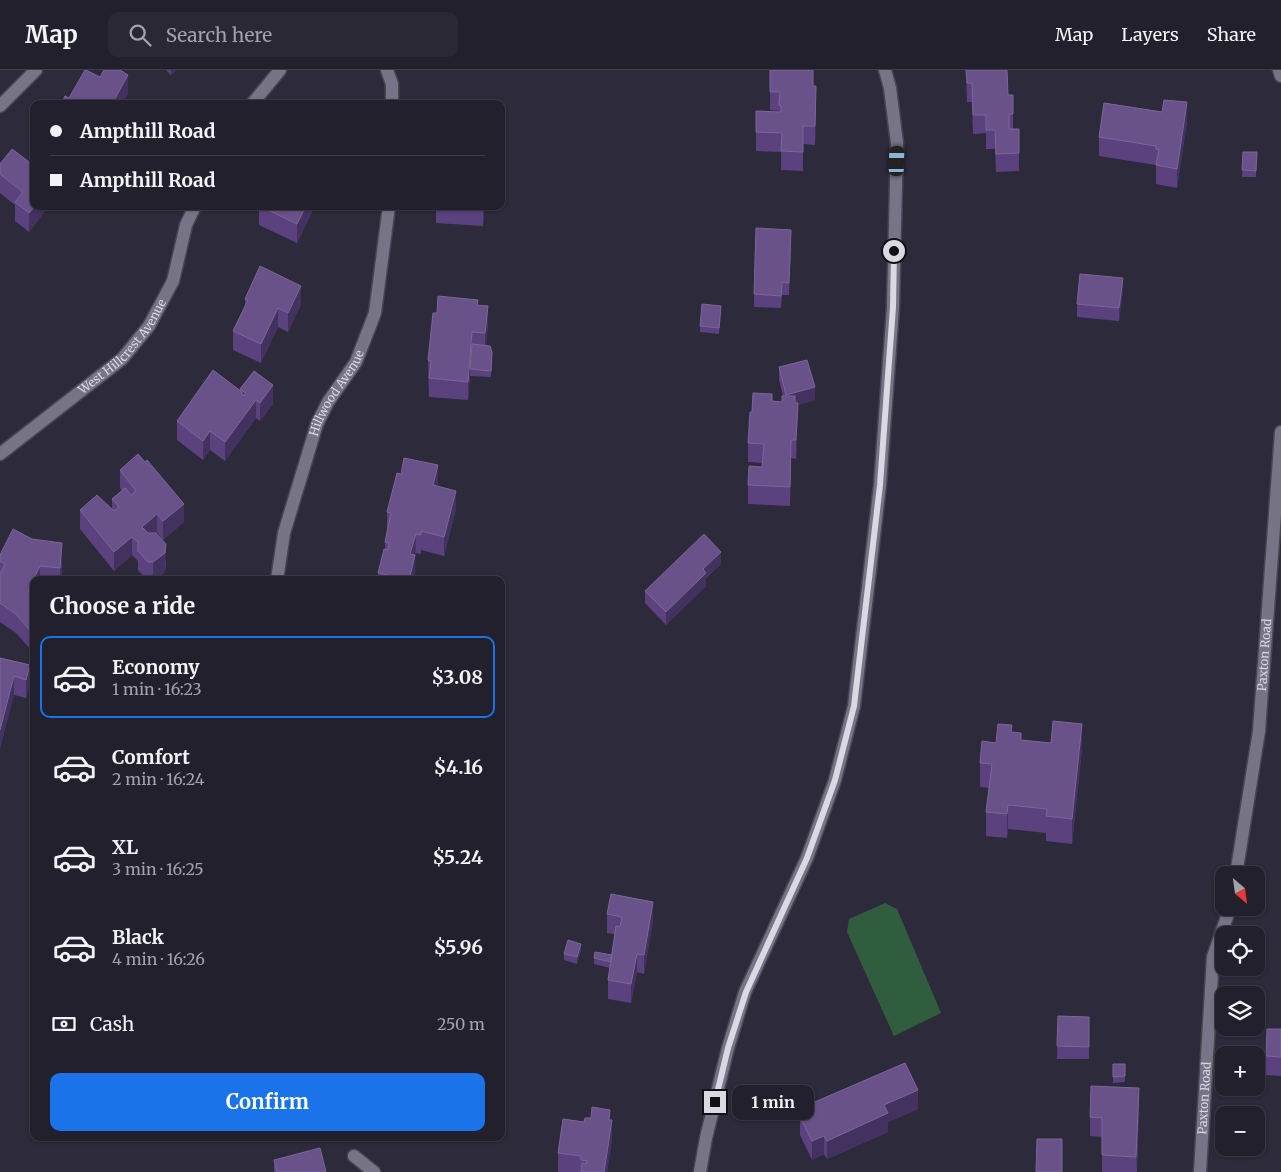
<!DOCTYPE html>
<meta charset="utf-8">
<style>
:root{--surface:#21202c;--page:#292834;--text:#f1f3f6;--muted:#a2a3a9;--line:#3e3e48;--accent:#1a73e8}
body{margin:0;font-family:Merriweather,serif;background:var(--page);color:var(--text);height:100vh;display:flex;flex-direction:column;font-size:19px;white-space:nowrap}
*{box-sizing:border-box;margin:0}
p{font-size:16px;color:var(--muted)}
.icon{flex:none;width:28px;height:28px;fill:none;stroke:currentColor;stroke-width:2;stroke-linecap:round;stroke-linejoin:round}
.map{position:relative;flex:1;overflow:hidden}
.details{position:absolute;left:30px;top:506px;width:475px;height:565px;display:flex;flex-direction:column;background:var(--surface);border-radius:10px;box-shadow:0 1px 4px #0004,0 0 0 1px var(--line)}
.details>*{flex:none}
.hud{position:absolute;left:30px;top:30px;width:475px;height:110px;border-radius:10px;box-shadow:0 1px 4px #0004,0 0 0 1px var(--line);display:grid;align-content:center;height:110px;padding:0 20px;background:var(--surface)}
.needle{width:32px;rotate:151deg}
.controls{position:absolute;left:1215px;top:796px;display:grid;gap:10px}
.controls a{display:grid;place-items:center;width:50px;height:50px;border-radius:10px;background:var(--surface);box-shadow:0 1px 4px #0004,0 0 0 1px var(--line);font-size:25px}
.end{position:absolute;width:22px;height:22px;margin:-11px;border:6px solid #d9d8e3;background:#111;box-shadow:0 0 0 2px #111}
.from{border-radius:50%}
.bubble{position:absolute;height:35px;border-radius:10px;background:var(--surface);box-shadow:0 1px 4px #0004,0 0 0 1px var(--line);font-size:16px;font-weight:700;line-height:35px;text-align:center}
.car{position:absolute;width:15px;height:30px;margin:-15px -8px;border-radius:6px;box-shadow:0 0 4px 1px #0007;background:linear-gradient(#222 24%,#8ab4d8 0 40%,#222 0 76%,#8ab4d8 0 86%,#222 0)}
.hud b{display:flex;align-items:center;gap:18px;height:48px;font-size:19px}
.hud b+b{border-top:1px solid var(--line)}
.hud i{width:12px;height:12px;background:var(--text)}
ul{padding:0;list-style:none}
li{display:flex;align-items:center;gap:15px;height:82px;margin:0 10px 8px;padding:0 10px;border:2px solid transparent;border-radius:10px}
li div{flex:1}
li b{display:block;font-size:19px}
li em{font-style:normal;font-weight:700}
li.on{border-color:var(--accent)}
li>.icon{width:45px;height:45px;stroke-width:1.5}
h2{padding:0 20px;font-size:22px;line-height:60px}
.pay{display:flex;align-items:center;gap:12px;height:55px;padding:0 20px;font-size:19px}
.pay p{margin-inline-start:auto}
.button{display:flex;gap:10px;margin-top:auto;padding:10px 20px}
.button a{flex:1;height:58px;border-radius:10px;background:var(--accent);color:#fff;font-size:20px;font-weight:700;line-height:58px;text-align:center}
header{display:flex;align-items:center;gap:30px;box-sizing:border-box;height:70px;padding:0 25px;background:var(--surface);border-bottom:1px solid var(--line)}
header strong{font-size:24px}
nav{display:flex;gap:28px;margin-inline-start:auto;font-size:18px}
.search{width:350px;height:45px;background:var(--page);display:flex;align-items:center;gap:12px;box-sizing:border-box;padding:0 18px;border-radius:10px;color:var(--muted);font-size:19px}
.map>svg:first-child{display:block}
.green{fill:#315d3f}
.lines{fill:none;stroke-linecap:round;stroke-linejoin:round}
.minor-casing{stroke:#484553;stroke-width:15}
.minor{stroke:#777488;stroke-width:12}
.wall{fill:#5b427f}
.shaded-wall{fill:#433260}
.building{fill:#69528a;stroke:#7a6798}
.route{stroke:#d9d8e3;stroke-width:6}
.labels{text-anchor:middle;stroke-width:4;stroke-linejoin:round;paint-order:stroke}
.street-label{font-size:12px;fill:#d9d8e3;stroke:#2c2a3b}
</style>
<header>
<strong>Map</strong>
<div class="search"><svg class="icon" aria-label="search" viewBox="0 0 24 24"><circle cx="10" cy="10" r="6"/><path d="M15 15l6 6"/></svg>Search here</div>
<nav><a>Map</a><a>Layers</a><a>Share</a></nav>
</header>
<div class="map">
<svg width="1281" height="1102" viewBox="0 0 1281 1102">
<rect width="100%" height="100%" fill="#2c2a3b"/>
<path class="green" d="M885 833 897 839 941 943 894 966 847 862 849 849Z"/>
<g class="lines">
<defs>
<g id="minor">
<path d="M387 0 392 14V34"/>
<path d="M1279 0 1281 6"/>
<path d="M252 34 280 0"/>
<path d="M0 36 36 0"/>
<path id="s1" d="M0 384 122 289 149 256 173 211 186 155 195 136"/>
<path id="s2" d="M277 510 284 463 317 354 328 332 356 292 375 243 389 136"/>
<path id="s3" d="M1236 805 1259 661 1281 362"/>
<path d="M354 1086 374 1102"/>
<path d="M700 1102 706 1068 728 978 745 922 807 788 835 710 854 636 880 415 893 237 897 73 890 18 885 0"/>
<path id="s4" d="M1200 1102 1213 887 1230 838"/>
</g>
</defs>
<use href="#minor" class="minor-casing"/>
<use href="#minor" class="minor"/>
</g>
<path class="wall" d="M166 0H176L171 5Z
M770 0 813 16 816 35 815 75 803 74V101L781 100V82L756 81V62L779 42V41L770 40Z
M966 0 1008 25 1013 44V59L1019 83V101L996 102 995 79H986V63L973 64 972 32H967Z
M1187 51 1177 118 1156 114V95L1099 86V67Z
M12 79 34 136H49L29 162 15 151V135L0 123V94Z
M1243 82H1257L1256 107H1242Z
M259 136H315L297 173 259 155Z
M326 136H333L332 139Z
M436 136H484L483 156 436 153Z
M791 173 789 225H782L781 238 754 237V224Z
M1123 221 1119 251 1077 247V234Z
M245 229 301 234 288 262 278 257 261 293 233 280V261L245 237Z
M478 235 488 254 486 275 492 289 491 307 470 306 468 330 429 327 428 290 437 243Z
M721 242 719 264 700 262V256Z
M779 297 815 330 798 335 796 389 791 388 790 436 748 434V415L762 397 763 393 748 392V373L752 342 772 331 782 332 783 326 779 310Z
M240 319 273 334 260 351 256 348 225 391 210 380 203 390 177 370V351L240 321Z
M120 400 184 452 163 470 157 462 156 464 166 492 165 502 154 510H147L138 500V491L132 485 114 501 80 459V440H112V429L122 421 120 418Z
M438 414 437 416 456 439 444 486 421 480V484L416 483 415 486V504L413 510H378V503L385 479V472L387 461V442Z
M0 485 62 491 61 510H34L31 580 16 563 0 552Z
M721 494 706 508V516L666 555 645 533V521Z
M0 588 30 595V614L26 628 14 625 0 678Z
M1012 662 1021 670 1082 679 1072 774 1046 771V763L1008 759 1007 768 986 766V742L989 718 980 717V693L996 673Z
M607 844 653 850 644 904 637 902 631 933 608 929V910L610 898 594 894V888L612 885 615 864 607 863Z
M581 880 577 894 564 890V884Z
M1058 946 1089 947V989H1057Z
M1281 959V1006L1266 1005V986Z
M1113 994H1125V1012L1113 1013Z
M810 1034 918 1039 888 1052V1062L827 1089 824 1084 812 1090 800 1065V1047L810 1042Z
M1139 1036 1137 1102H1102V1067L1090 1066V1047Z
M610 1050 612 1069 607 1102H558V1083L584 1052Z
M274 1090 326 1102H274Z"/>
<path class="shaded-wall" d="M171 0H176L171 5Z
M128 5V24L122 34H112Z
M816 16V35L815 75V56Z
M1187 32V51L1177 118V99Z
M35 136H49L29 162V143Z
M306 136H315L297 173V154Z
M483 136H484L483 156Z
M791 160V173L789 225V213Z
M1123 208V221L1119 251V238Z
M301 216V234L288 262V243Z
M488 236V254L485 282V263Z
M278 238V257L261 293V274Z
M472 262V280L468 330V312Z
M273 315V334L260 351V333Z
M815 317V330L798 335 796 389V370L786 338V325Z
M256 330V348L225 391V372Z
M210 361V380L203 390V371Z
M791 370V388L790 436V417Z
M438 395V414L433 434V415Z
M456 421V439L444 486V467Z
M184 434V452L163 470V451Z
M157 444V462L142 475V457Z
M416 464 415 504 413 510H409L410 484Z
M132 467V485L114 501V482Z
M62 473V491L60 510V498Z
M166 474 165 502 153 510V492Z
M721 482V494L706 508V516L666 555V542L703 499Z
M40 496V510H34V528L28 521Z
M34 559V578L31 580V562Z
M30 595V614L26 628V610Z
M14 606V625L0 678V660Z
M1082 654V679L1072 774V749Z
M1008 735V759L1007 768V744Z
M653 832V850L644 904V885Z
M581 874V880L577 894V887Z
M637 884V902L631 933V914Z
M1139 1018V1036L1136 1102V1087Z
M918 1020V1039L888 1052V1062L827 1089V1071L884 1035Z
M610 1040V1058L612 1050V1069L607 1102H604Z
M824 1066V1084L812 1090V1071Z"/>
<path class="building" d="M85 0H86L100 7 104 0H120L128 5 112 34H61L65 26 69 28Z
M770 0H813V16H816L815 56H803V82L781 81 782 63 756 62V41L781 42V36L779 35 780 22H770Z
M966 0H1007L1008 25H1013V44H1009V59H1019V83L996 84 995 60H986V45H973L972 13H967Z
M1164 30 1187 32 1177 99 1156 95 1159 79H1156V76L1099 67 1104 33 1162 42Z
M12 79 32 94 34 91V136H35L29 143 15 132 23 122 0 104V94Z
M1243 82H1257L1256 101 1242 100Z
M260 136H306L297 154Z
M467 136H483V137Z
M756 158 791 160 789 213 782 212 781 226 754 224Z
M260 196 301 216 288 243 278 238 261 274 233 261 248 230 245 229Z
M1080 204 1123 208 1119 238 1077 234Z
M438 226 478 230 477 235 488 236 485 263 472 262 468 312 429 308 431 291 428 290 433 243H437Z
M702 234 721 236 719 258 700 256Z
M472 274 490 276 492 282 491 301 470 299Z
M807 290 815 317 786 325 779 297Z
M213 300 242 322 241 323 244 326 246 323 240 319 254 301 273 315 260 333 256 330 225 372 210 361 203 371 177 351Z
M753 323 772 324V331L782 332V326H795V333H798L796 370H791L790 417 748 415 749 396 762 397 764 374 748 373 750 342H752Z
M138 384 145 392 147 390 184 434 163 451 157 444 142 457 148 463H156L166 474 165 483 153 492H148L138 481V472L132 467 114 482 80 440 97 425 114 441 119 437 112 429 125 418 131 425 136 421 120 400Z
M404 388 438 395 433 415 456 421 444 467 421 461V465L416 464 410 484 415 485 409 510 378 503 384 479 388 480 389 473 385 472 391 443 387 442 397 403 401 404Z
M13 459 32 469 62 473 60 498 40 496 28 521 32 524 34 523V559L31 562 16 544 0 533V504L5 494 0 491V485Z
M704 464 721 482 703 499 706 503 666 542 645 521Z
M0 588 30 595 26 610 14 606 0 660Z
M1053 651 1082 654 1072 749 1046 746 1047 739 1008 735 1007 744 986 742 992 694 980 693 982 671 996 673 998 654 1012 655 1011 662 1021 663V670L1051 673Z
M611 824 653 832 644 885 637 884 631 914 608 910 616 856 620 857 622 847 607 844Z
M568 870 581 874 577 887 564 884Z
M595 882 612 885 611 892 594 888Z
M1058 946 1089 947V977L1057 976Z
M1267 959H1281V987L1266 986Z
M905 993 918 1020 884 1035 888 1043 827 1071 824 1066 812 1071 800 1047 813 1041 810 1034Z
M1113 994H1125V1006L1113 1007Z
M1091 1016 1139 1018 1136 1087 1102 1085V1048L1090 1047Z
M592 1037 610 1040 609 1050H612L604 1102H581L582 1093 586 1094 587 1091 581 1090V1086L558 1083 563 1049 584 1052 585 1048H591Z
M1037 1069H1062V1102H1036Z
M320 1078 326 1102H277L274 1090Z"/>
<g class="lines">
<path class="route" d="M715 1032 728 978 746 922 807 788 835 710 854 636 880 415 893 237 894 181"/>
</g>
<g class="labels">
<g class="street-label">
<text dy="4" stroke="none"><textPath href="#s1" startOffset="164">West Hillcrest Avenue</textPath></text>
<text dy="4" stroke="none"><textPath href="#s2" startOffset="198">Hillwood Avenue</textPath></text>
<text dy="4" stroke="none"><textPath href="#s3" startOffset="222">Paxton Road</textPath></text>
<text dy="4" stroke="none"><textPath href="#s4" startOffset="74">Paxton Road</textPath></text>
</g>
</g>
</svg>
<div class="controls">
<a><svg class="needle" viewBox="-14 -14 28 28"><path d="M0-13l5 13h-10z" fill="#e53935"/><path d="M0 13l5-13h-10z" fill="#a2a3a9"/></svg></a>
<a><svg class="icon" aria-label="locate" viewBox="0 0 24 24"><circle cx="12" cy="12" r="6"/><path d="M12 2v4M12 18v4M2 12h4M18 12h4"/></svg></a>
<a><svg class="icon" aria-label="layers" viewBox="0 0 24 24"><path d="M12 4l9 5-9 5-9-5zM3 14l9 5 9-5"/></svg></a>
<a>+</a>
<a>−</a>
</div>
<i class="end from" style="left:894px;top:181px"></i>
<i class="end" style="left:715px;top:1032px"></i>
<div class="bubble" style="left:732px;top:1015px;width:82px">1 min</div>
<i class="car" style="left:897px;top:91px;rotate:2deg"></i>
<div class="hud">
<b><i class="from"></i>Ampthill Road</b>
<b><i></i>Ampthill Road</b>
</div>
<section class="details">
<h2>Choose a ride</h2>
<ul>
<li class="on"><svg class="icon" aria-label="car" viewBox="0 0 24 24"><path d="M5 17H2v-5l4-1 3-4h7l3 4 3 1v5h-3M9 17h6M6 11h13"/><circle cx="7" cy="17" r="2"/><circle cx="17" cy="17" r="2"/></svg><div><b>Economy</b><p>1 min · 16:23</p></div><em>$3.08</em></li>
<li><svg class="icon" aria-label="car" viewBox="0 0 24 24"><path d="M5 17H2v-5l4-1 3-4h7l3 4 3 1v5h-3M9 17h6M6 11h13"/><circle cx="7" cy="17" r="2"/><circle cx="17" cy="17" r="2"/></svg><div><b>Comfort</b><p>2 min · 16:24</p></div><em>$4.16</em></li>
<li><svg class="icon" aria-label="car" viewBox="0 0 24 24"><path d="M5 17H2v-5l4-1 3-4h7l3 4 3 1v5h-3M9 17h6M6 11h13"/><circle cx="7" cy="17" r="2"/><circle cx="17" cy="17" r="2"/></svg><div><b>XL</b><p>3 min · 16:25</p></div><em>$5.24</em></li>
<li><svg class="icon" aria-label="car" viewBox="0 0 24 24"><path d="M5 17H2v-5l4-1 3-4h7l3 4 3 1v5h-3M9 17h6M6 11h13"/><circle cx="7" cy="17" r="2"/><circle cx="17" cy="17" r="2"/></svg><div><b>Black</b><p>4 min · 16:26</p></div><em>$5.96</em></li>
</ul>
<div class="pay"><svg class="icon" aria-label="cash" viewBox="0 0 24 24"><path d="M3 7h18v10H3z"/><circle cx="12" cy="12" r="2"/></svg>Cash<p>250 m</p></div>
<div class="button"><a>Confirm</a></div>
</section>
</div>
